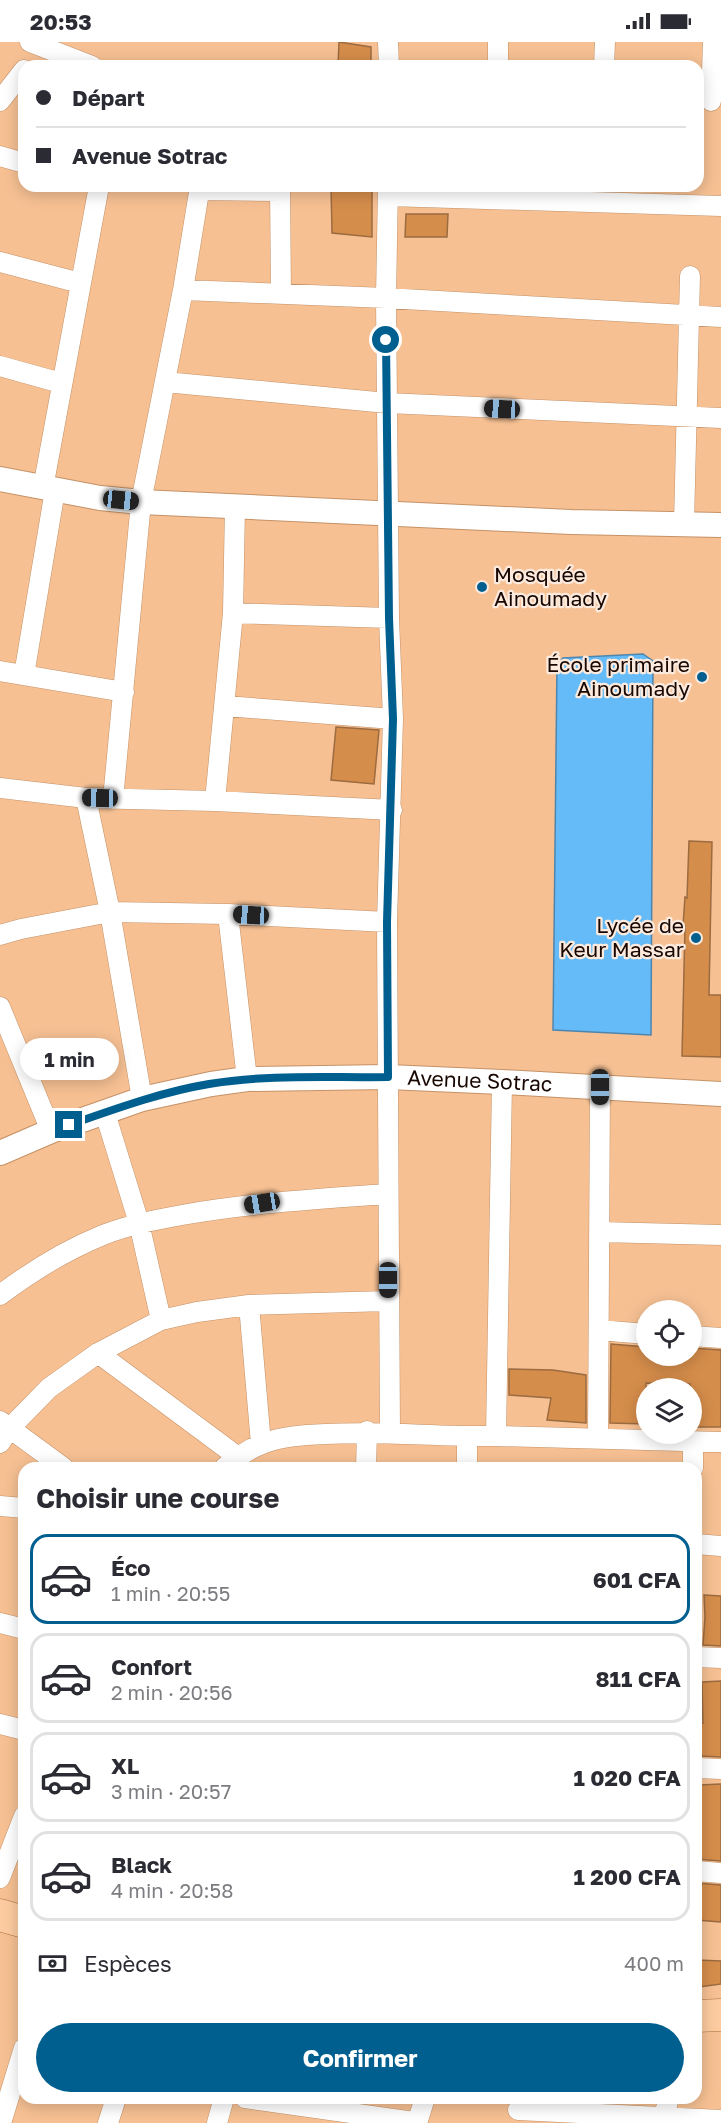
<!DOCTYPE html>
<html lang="fr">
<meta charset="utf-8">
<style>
:root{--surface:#fff;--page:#f7f7f7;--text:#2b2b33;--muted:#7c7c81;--line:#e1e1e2;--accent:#015f8f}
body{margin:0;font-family:"Golos Text",sans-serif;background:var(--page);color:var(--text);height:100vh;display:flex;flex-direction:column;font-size:22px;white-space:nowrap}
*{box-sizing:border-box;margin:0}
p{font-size:20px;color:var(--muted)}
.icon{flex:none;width:33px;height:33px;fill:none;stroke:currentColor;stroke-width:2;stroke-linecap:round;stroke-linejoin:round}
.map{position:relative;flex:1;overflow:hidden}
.side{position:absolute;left:18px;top:1420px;width:684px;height:642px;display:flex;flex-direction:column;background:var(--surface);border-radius:18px;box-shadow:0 3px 15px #0003}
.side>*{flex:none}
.hud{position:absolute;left:18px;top:18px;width:686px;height:132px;border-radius:18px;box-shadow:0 3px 15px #0003;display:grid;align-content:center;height:132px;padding:0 18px;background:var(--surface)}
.buttons{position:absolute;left:636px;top:1258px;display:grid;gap:12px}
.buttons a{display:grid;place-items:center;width:66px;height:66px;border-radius:50%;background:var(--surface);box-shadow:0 3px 15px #0003;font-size:30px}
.end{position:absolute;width:27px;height:27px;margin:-14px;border:8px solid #015f8f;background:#fff;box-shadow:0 0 0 3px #fff}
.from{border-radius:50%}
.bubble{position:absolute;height:42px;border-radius:21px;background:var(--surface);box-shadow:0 3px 15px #0003;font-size:20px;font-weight:700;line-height:42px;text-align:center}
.car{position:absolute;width:18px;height:36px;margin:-18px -9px;border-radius:8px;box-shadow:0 0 4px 2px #0007;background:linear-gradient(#222 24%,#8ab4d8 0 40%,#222 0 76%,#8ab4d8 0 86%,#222 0)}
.hud b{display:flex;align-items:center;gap:21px;height:57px;font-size:22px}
.hud b+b{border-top:2px solid var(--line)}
.hud i{width:15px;height:15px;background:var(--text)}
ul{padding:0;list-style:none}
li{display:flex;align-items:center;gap:18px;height:90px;margin:0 12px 9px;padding:0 6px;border:3px solid var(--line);border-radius:18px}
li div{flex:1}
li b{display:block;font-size:22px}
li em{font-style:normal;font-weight:700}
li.on{border-color:var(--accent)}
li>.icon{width:54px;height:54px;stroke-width:1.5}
h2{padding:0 18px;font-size:27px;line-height:72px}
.pay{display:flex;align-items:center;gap:15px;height:66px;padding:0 18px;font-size:22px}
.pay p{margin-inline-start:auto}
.primary-button{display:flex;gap:12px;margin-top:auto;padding:12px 18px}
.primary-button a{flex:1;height:69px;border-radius:36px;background:var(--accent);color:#fff;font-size:24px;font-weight:700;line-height:69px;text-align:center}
.status{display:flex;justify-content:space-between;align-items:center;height:42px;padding:0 30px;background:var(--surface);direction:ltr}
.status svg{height:16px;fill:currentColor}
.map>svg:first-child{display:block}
.green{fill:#d898a9}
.water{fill:#65bbf7;stroke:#4e85ad;stroke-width:1.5}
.building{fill:#d58d4b;stroke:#9c6b40;stroke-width:1.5}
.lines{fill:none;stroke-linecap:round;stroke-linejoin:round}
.minor-casing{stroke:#c59166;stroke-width:21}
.tertiary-casing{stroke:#c59166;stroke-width:26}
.primary-casing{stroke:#ab703e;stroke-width:33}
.minor{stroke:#fff;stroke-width:20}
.tertiary{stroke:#fff;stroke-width:24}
.primary{stroke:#fccba0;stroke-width:32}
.route{stroke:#015f8f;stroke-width:8}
.poi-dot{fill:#015f8f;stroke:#fbeadd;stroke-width:2}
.labels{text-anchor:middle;stroke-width:4.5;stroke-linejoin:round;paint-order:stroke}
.poi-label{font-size:21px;fill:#180600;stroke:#fbeadd;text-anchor:end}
.street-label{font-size:21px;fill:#180600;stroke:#fbeadd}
</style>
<div class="status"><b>20:53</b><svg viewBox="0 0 49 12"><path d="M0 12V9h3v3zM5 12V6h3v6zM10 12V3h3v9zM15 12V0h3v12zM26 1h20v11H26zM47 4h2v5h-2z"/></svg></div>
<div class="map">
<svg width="721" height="2081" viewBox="0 0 721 2081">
<rect width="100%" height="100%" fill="#f6c093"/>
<path class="green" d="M407 144H590V150L486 147 407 150Z"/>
<path class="water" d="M643 612 653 619 651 993 553 988 557 622 563 616Z"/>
<path class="building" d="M339 0 371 5V24H338Z
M331 144H372V195L332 191Z
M406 172H448L447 195H405Z
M336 685 379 688 374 742 331 738Z
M689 799 712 800 709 953H721V1015L682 1014 685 884H683L685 855 687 856Z
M611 1302 646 1305V1314H692V1306L721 1308V1385H692L690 1342 646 1341V1382L610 1381Z
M509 1327 553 1328 586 1333V1381L547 1378 551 1356 509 1353Z
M704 1553 721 1554V1604L703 1603 705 1575Z
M721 1639V1715L699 1714 697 1680 703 1681 702 1640Z
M721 1742V1819L696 1817V1761L700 1743Z
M696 1841 721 1843V1880L696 1878Z
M697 1918 721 1919V1942L699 1945Z"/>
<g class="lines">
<defs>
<path id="minor" d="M30 0 92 24
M388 0 389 24
M498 0V24
M604 24 605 0
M0 59 24 28
M711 59 713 0
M0 114 24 121
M280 144 281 252
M388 144 386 256 389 576 393 677 387 880 390 1390
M200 148 280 149
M388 154 721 164
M0 220 80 241
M183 248 386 256 721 275
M0 324 61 341
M165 340 387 361 721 376
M43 446 99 144
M684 482 690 234
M233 571 389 576
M0 629 124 650
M24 633 55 448
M225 664 393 677
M0 746 86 756 215 759 392 768
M86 756 110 870 142 1057
M113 757 141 460 183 248 200 144
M215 759 233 571 235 465
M228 872 247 1037
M0 893 21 887 110 870 228 872 387 880
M0 965 51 1089
M105 1071 139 1181 161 1278
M599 1190 721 1193
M0 1253C32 1229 66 1208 103 1193 128 1183 155 1178 182 1173 250 1161 318 1157 387 1152
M249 1263 261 1402
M599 1288 646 1292
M692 1294 721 1296
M98 1311 238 1415
M0 1379 64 1426
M496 1394 502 1040
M598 1396 600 1045
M0 1401 10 1386 49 1346 98 1311 161 1278 197 1270 249 1263 388 1259
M224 1426C235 1417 248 1407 262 1402 282 1394 304 1393 326 1392 383 1389 439 1395 496 1394L721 1400
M366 1426 367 1389
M467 1426V1395
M693 1426V1400
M0 1464 24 1466
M696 1502 721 1504
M0 1581 24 1587
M696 1615 721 1616
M0 1682 24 1688
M696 1726 721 1727
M696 1829 721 1831
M0 1836 24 1774
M245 2056 407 2079 411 2081
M518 2068 721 2078
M1 2081 24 2006
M108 2081 116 2056
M217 2081 224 2056
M417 2081 425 2056
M662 2081 669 2056"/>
<g id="tertiary">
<path d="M0 437 100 456 141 460 571 480 721 483"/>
<path id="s1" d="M0 1111 51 1089 142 1057 211 1042 247 1037 388 1035 502 1040 721 1052"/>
</g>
<path id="primary" d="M0 1873 24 1880
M696 1974 721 1973"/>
</defs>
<use href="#minor" class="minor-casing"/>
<use href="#tertiary" class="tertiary-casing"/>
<use href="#primary" class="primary-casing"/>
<use href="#minor" class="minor"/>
<use href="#tertiary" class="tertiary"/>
<use href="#primary" class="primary"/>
</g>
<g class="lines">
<path class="route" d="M69 1083C115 1067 161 1050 209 1042 268 1032 329 1036 388 1035L387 880 393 677 389 576 386 298"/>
</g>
<g class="poi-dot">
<circle cx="482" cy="545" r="6"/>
<circle cx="702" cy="635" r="6"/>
<circle cx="696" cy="896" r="6"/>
</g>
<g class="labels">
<g class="poi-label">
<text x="494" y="540" text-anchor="start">Mosquée<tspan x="494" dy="24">Ainoumady</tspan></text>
<text x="690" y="630">École primaire<tspan x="690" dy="24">Ainoumady</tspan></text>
<text x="684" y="891">Lycée de<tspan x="684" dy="24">Keur Massar</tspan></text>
</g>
<g class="street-label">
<text dy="7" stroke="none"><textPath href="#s1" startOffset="492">Avenue Sotrac</textPath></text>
</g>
</g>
</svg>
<div class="buttons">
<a><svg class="icon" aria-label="locate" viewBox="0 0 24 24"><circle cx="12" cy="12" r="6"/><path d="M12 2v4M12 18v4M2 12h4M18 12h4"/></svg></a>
<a><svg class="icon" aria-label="layers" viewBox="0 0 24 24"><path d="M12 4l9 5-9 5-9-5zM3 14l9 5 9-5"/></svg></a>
</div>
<i class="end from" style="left:386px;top:298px"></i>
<i class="end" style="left:69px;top:1083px"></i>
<div class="bubble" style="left:20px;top:996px;width:99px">1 min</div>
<i class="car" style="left:502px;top:367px;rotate:273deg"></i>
<i class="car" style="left:121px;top:458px;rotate:96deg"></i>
<i class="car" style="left:100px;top:756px;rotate:271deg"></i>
<i class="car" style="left:251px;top:873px;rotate:273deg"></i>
<i class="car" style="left:600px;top:1045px;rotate:180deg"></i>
<i class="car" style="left:262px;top:1161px;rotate:261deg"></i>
<i class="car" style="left:388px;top:1238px;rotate:180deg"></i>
<div class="hud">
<b><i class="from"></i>Départ</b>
<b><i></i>Avenue Sotrac</b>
</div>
<section class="side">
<h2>Choisir une course</h2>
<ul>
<li class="on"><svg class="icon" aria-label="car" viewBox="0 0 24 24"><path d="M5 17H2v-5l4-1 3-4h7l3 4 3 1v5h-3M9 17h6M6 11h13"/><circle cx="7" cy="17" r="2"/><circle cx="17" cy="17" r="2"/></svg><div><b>Éco</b><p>1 min · 20:55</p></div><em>601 CFA</em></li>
<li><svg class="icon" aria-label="car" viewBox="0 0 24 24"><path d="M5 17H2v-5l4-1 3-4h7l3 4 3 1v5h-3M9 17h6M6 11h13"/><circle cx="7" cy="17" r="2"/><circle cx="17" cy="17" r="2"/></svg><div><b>Confort</b><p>2 min · 20:56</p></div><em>811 CFA</em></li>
<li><svg class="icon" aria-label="car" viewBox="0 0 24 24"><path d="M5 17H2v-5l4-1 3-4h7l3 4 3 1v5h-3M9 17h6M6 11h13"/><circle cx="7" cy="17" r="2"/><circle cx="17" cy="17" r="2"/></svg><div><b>XL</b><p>3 min · 20:57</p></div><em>1 020 CFA</em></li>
<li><svg class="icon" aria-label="car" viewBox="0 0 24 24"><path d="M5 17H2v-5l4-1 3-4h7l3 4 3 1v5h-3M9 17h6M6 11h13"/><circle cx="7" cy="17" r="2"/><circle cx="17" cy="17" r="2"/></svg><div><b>Black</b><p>4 min · 20:58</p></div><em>1 200 CFA</em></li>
</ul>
<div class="pay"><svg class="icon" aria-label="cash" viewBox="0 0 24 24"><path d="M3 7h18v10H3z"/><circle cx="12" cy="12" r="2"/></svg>Espèces<p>400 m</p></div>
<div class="primary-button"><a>Confirmer</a></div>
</section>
</div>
